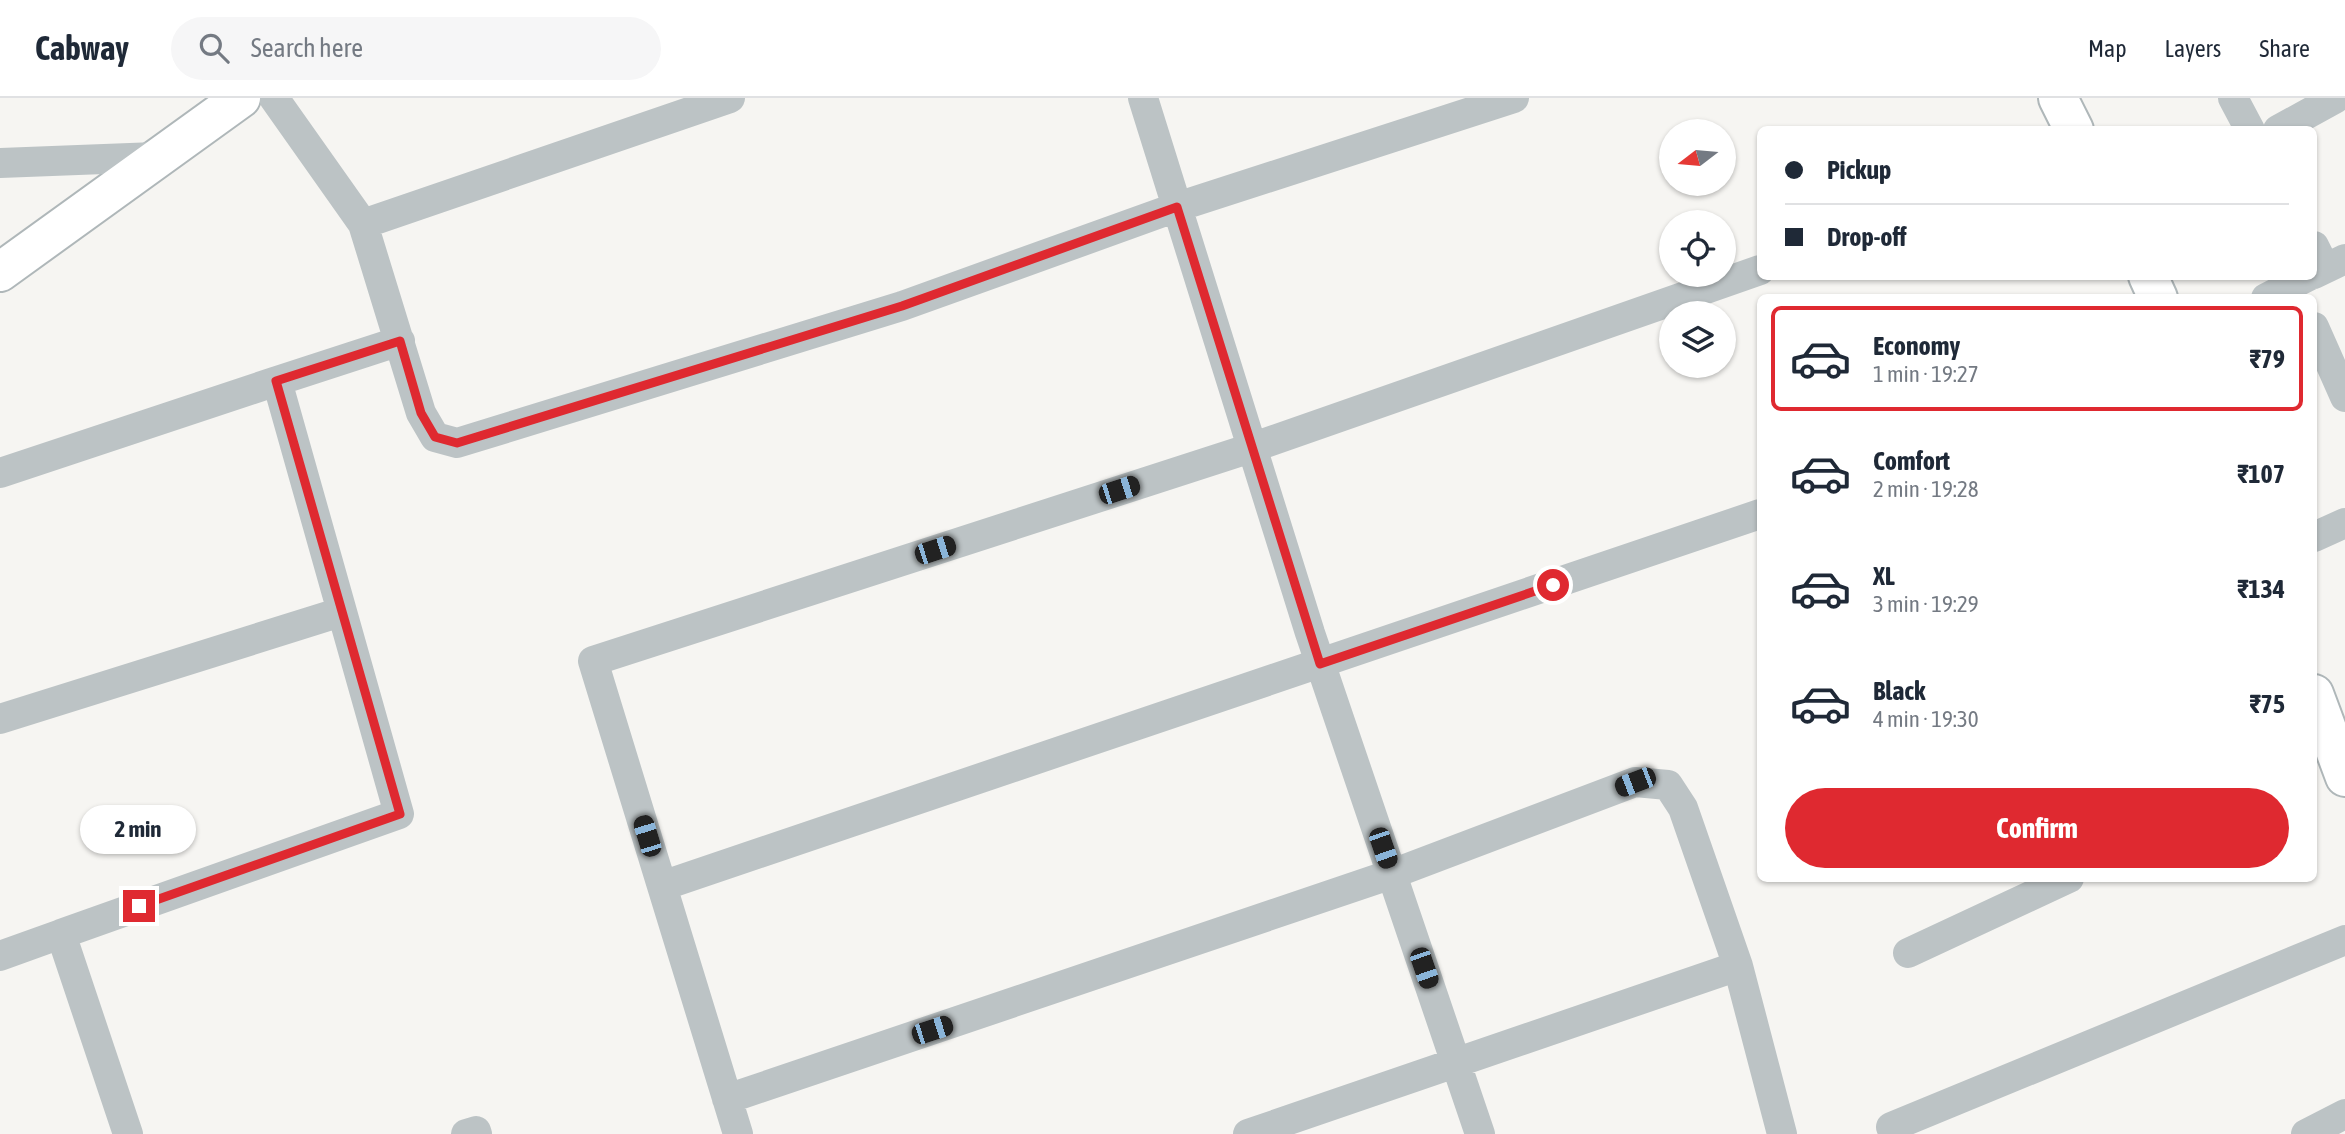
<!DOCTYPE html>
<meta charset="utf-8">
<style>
:root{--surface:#fff;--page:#f6f6f7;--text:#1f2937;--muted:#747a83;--line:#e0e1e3;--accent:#df2930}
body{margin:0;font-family:"Asap Condensed",sans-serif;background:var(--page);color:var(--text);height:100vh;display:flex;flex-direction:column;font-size:26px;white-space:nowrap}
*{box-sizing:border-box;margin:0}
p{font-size:23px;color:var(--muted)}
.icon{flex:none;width:38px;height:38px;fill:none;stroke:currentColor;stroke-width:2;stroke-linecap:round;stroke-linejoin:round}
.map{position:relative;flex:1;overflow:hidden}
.details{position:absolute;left:1757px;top:196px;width:560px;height:588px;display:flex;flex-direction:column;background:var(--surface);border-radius:10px;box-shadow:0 2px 5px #0004}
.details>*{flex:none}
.guide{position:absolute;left:1757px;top:28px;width:560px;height:154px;border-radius:10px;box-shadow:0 2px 5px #0004;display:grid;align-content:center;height:154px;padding:0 28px;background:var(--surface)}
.needle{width:46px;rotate:254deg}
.fabs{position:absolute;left:1659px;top:21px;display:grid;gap:14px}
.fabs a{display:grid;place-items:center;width:77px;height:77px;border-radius:50%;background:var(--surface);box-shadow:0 2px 5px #0004;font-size:35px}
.end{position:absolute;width:32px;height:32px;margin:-16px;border:9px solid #df2930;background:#fff;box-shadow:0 0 0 4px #fff}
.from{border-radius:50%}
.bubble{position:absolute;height:49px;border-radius:24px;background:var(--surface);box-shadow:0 2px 5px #0004;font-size:23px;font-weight:700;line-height:49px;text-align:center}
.car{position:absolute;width:21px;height:42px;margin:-21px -10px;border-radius:9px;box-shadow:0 0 5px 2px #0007;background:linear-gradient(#222 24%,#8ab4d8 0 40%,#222 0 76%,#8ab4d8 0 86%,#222 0)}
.guide b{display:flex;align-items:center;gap:24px;height:66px;font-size:26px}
.guide b+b{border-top:2px solid var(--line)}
.guide i{width:18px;height:18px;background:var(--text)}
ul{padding:12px 0 0;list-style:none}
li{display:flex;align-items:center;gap:21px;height:105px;margin:0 14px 10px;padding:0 14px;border:4px solid transparent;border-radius:10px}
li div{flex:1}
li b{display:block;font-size:26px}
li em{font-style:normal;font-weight:700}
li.selected{border-color:var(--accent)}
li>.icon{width:63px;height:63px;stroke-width:1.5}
.cta{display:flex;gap:14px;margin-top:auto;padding:14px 28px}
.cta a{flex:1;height:80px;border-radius:42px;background:var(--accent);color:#fff;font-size:28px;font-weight:700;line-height:80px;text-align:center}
header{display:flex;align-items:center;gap:42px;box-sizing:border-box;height:98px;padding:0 35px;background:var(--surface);border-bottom:2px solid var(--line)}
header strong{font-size:33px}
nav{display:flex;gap:38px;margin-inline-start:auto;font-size:24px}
.search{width:490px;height:63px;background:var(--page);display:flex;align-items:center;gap:18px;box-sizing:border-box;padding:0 24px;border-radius:38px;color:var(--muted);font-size:26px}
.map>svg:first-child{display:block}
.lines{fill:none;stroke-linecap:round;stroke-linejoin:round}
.secondary-casing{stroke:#afb7b9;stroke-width:42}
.street{stroke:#bcc3c5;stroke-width:30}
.secondary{stroke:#fff;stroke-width:38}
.route{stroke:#df2930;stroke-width:9}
</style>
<header>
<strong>Cabway</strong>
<div class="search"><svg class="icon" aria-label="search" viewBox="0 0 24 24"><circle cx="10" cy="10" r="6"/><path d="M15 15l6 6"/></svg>Search here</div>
<nav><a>Map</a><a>Layers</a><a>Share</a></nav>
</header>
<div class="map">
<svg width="2345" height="1036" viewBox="0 0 2345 1036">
<rect width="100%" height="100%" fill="#f6f5f2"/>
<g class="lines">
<defs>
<path id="secondary" d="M2058 0 2074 32
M0 174 241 0
M2148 178 2158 200
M2314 596 2345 679"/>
</defs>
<use href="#secondary" class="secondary-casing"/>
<path class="street" d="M274 0 363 126 421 315 435 339 457 345 902 208 1177 109 1514 0
M1143 0 1310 535 1480 1036
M2233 0 2250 32
M2278 32 2336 0
M0 65 156 59
M363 126 730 0
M2314 148 2325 170
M2314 176 2345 161
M2266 200 2309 178
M2314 229 2345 299
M277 283 400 243
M0 375 277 283 399 716 61 836 128 1036
M2314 439 2345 425
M0 621 341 514
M662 788 1760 416
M1908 855 2069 780
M0 858 61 836
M727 1001 1392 776 1635 684 1668 687 1683 710 1738 868 1782 1036
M1891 1029 2345 842
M466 1036 476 1033 477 1036
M738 1036 593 563 1251 350 1760 172
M1248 1036 1738 868
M2306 1036 2345 1016"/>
<use href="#secondary" class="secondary"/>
</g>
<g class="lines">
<path class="route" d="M139 808 400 716 276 283 400 243 421 315 435 339 457 345 902 208 1177 109 1320 566 1553 487"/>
</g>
</svg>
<div class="fabs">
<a><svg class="needle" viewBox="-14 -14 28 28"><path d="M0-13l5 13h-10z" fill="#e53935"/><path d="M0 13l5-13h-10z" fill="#747a83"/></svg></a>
<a><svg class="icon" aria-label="locate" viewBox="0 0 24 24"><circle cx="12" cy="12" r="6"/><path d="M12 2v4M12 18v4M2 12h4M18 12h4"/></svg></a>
<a><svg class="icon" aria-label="layers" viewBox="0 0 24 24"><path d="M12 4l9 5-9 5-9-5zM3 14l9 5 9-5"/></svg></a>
</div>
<i class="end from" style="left:1553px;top:487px"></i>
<i class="end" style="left:139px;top:808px"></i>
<div class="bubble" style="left:80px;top:707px;width:116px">2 min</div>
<i class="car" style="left:1119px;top:392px;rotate:72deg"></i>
<i class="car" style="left:935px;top:452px;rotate:72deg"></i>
<i class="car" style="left:1635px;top:684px;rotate:249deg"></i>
<i class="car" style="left:647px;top:738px;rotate:343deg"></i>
<i class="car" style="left:1383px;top:750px;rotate:161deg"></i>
<i class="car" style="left:1424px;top:870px;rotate:161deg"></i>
<i class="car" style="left:932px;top:932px;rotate:72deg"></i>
<div class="guide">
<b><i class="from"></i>Pickup</b>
<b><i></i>Drop-off</b>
</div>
<section class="details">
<ul>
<li class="selected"><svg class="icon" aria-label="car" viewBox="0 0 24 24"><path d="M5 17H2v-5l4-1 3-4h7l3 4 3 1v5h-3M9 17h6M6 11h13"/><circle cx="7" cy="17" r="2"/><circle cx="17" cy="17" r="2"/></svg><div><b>Economy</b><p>1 min · 19:27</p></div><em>₹79</em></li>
<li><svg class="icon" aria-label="car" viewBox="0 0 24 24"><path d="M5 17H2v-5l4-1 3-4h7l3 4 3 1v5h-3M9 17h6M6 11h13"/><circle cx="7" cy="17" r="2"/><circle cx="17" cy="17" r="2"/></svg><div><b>Comfort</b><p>2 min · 19:28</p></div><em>₹107</em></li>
<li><svg class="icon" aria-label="car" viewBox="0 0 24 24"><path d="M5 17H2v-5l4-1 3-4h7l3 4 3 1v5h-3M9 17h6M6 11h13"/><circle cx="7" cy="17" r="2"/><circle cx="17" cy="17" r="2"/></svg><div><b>XL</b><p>3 min · 19:29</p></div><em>₹134</em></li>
<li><svg class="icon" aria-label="car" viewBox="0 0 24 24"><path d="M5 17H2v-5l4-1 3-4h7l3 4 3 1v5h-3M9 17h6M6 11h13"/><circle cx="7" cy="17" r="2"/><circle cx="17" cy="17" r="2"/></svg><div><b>Black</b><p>4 min · 19:30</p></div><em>₹75</em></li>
</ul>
<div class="cta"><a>Confirm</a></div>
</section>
</div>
